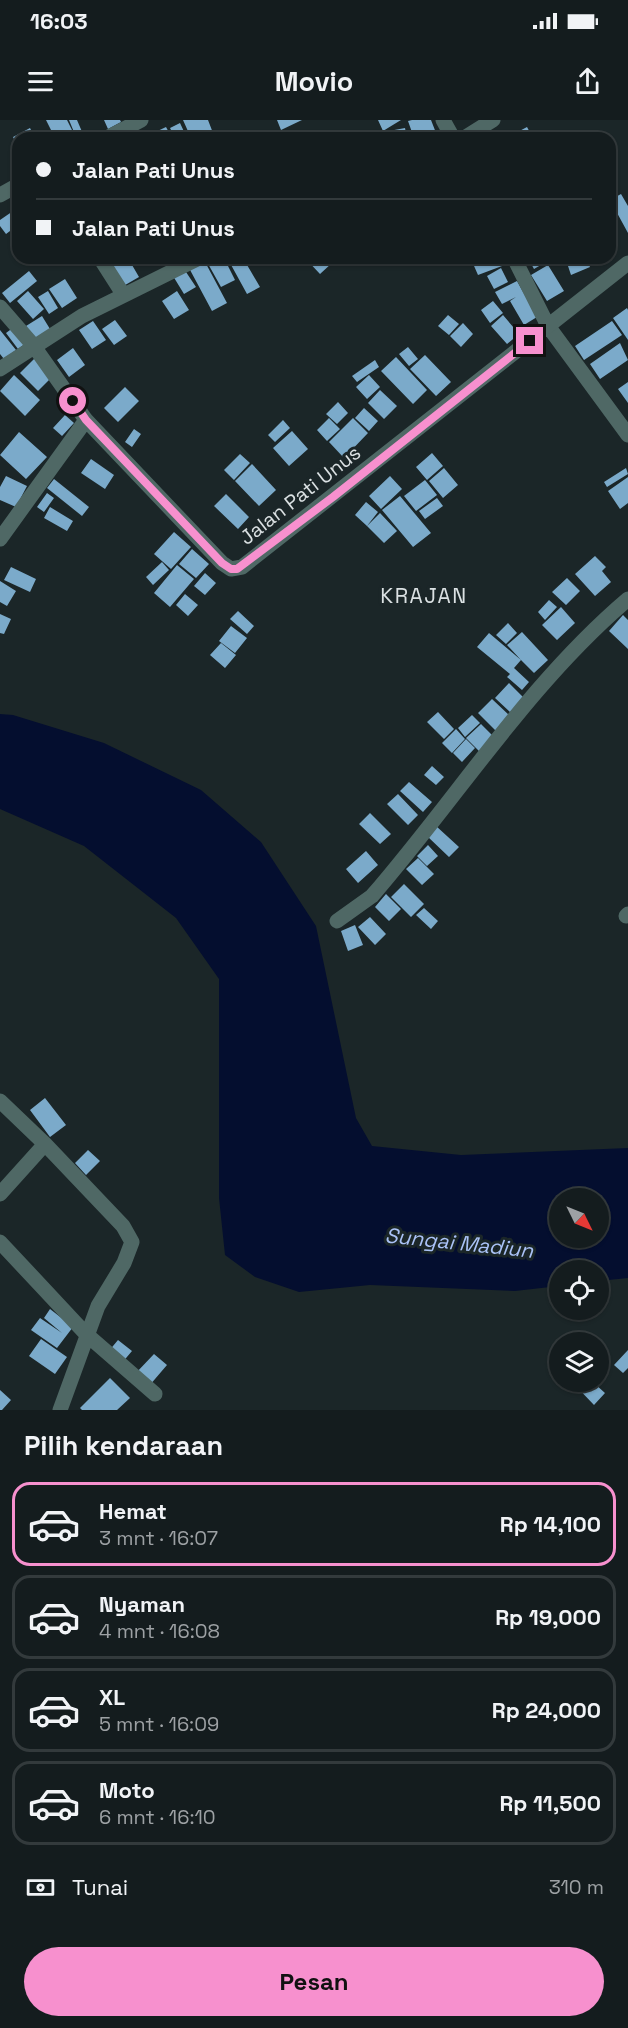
<!DOCTYPE html>
<html lang="id">
<meta charset="utf-8">
<style>
:root{--surface:#141c1e;--page:#21292b;--text:#f1f3f6;--muted:#9da1a4;--line:#333a3c;--accent:#f790ce}
body{margin:0;font-family:"Space Grotesk",sans-serif;background:var(--page);color:var(--text);height:100vh;display:flex;flex-direction:column;font-size:22px;white-space:nowrap}
*{box-sizing:border-box;margin:0}
p{font-size:20px;color:var(--muted)}
.icon{flex:none;width:33px;height:33px;fill:none;stroke:currentColor;stroke-width:2;stroke-linecap:round;stroke-linejoin:round}
.map{position:relative;height:1290px;overflow:hidden}
.drawer{display:flex;flex-direction:column;background:var(--surface);flex:1}
.drawer>*{flex:none}
.hud{position:absolute;left:12px;top:12px;width:604px;height:132px;border-radius:18px;box-shadow:0 2px 4px #0004,0 0 0 2px var(--line);display:grid;align-content:center;height:132px;padding:0 24px;background:var(--surface)}
.needle{width:39px;rotate:133deg}
.fabs{position:absolute;left:549px;top:1068px;display:grid;gap:12px}
.fabs a{display:grid;place-items:center;width:60px;height:60px;border-radius:50%;background:var(--surface);box-shadow:0 2px 4px #0004,0 0 0 2px var(--line);font-size:30px}
.end{position:absolute;width:27px;height:27px;margin:-14px;border:8px solid #f790ce;background:#111;box-shadow:0 0 0 3px #111}
.from{border-radius:50%}
.hud b{display:flex;align-items:center;gap:21px;height:57px;font-size:22px}
.hud b+b{border-top:2px solid var(--line)}
.hud i{width:15px;height:15px;background:var(--text)}
ul{padding:0;list-style:none}
li{display:flex;align-items:center;gap:18px;height:84px;margin:0 12px 9px;padding:0 12px;border:3px solid var(--line);border-radius:18px}
li div{flex:1}
li b{display:block;font-size:22px}
li em{font-style:normal;font-weight:700}
li.selected{border-color:var(--accent)}
li>.icon{width:54px;height:54px;stroke-width:1.5}
h2{padding:0 24px;font-size:27px;line-height:72px}
.pay{display:flex;align-items:center;gap:15px;height:66px;padding:0 24px;font-size:22px}
.pay p{margin-inline-start:auto}
.button{display:flex;gap:12px;margin-top:auto;padding:12px 24px}
.button a{flex:1;height:69px;border-radius:36px;background:var(--accent);color:#111;font-size:24px;font-weight:700;line-height:69px;text-align:center}
.status{display:flex;justify-content:space-between;align-items:center;height:42px;padding:0 30px;background:var(--surface);direction:ltr}
.status svg{height:16px;fill:currentColor}
header{display:flex;justify-content:space-between;align-items:center;height:78px;padding:0 24px;background:var(--surface);font-size:27px;font-weight:700}
.map>svg:first-child{display:block}
.water{fill:#040e2f;fill-rule:evenodd}
.building{fill:#7baaca}
.lines{fill:none;stroke-linecap:round;stroke-linejoin:round}
.minor{stroke:#4f6865;stroke-width:15}
.tertiary{stroke:#4f6865;stroke-width:15}
.route{stroke:#f790ce;stroke-width:8}
.labels{text-anchor:middle;stroke-width:6;stroke-linejoin:round;paint-order:stroke}
.street-label{font-size:20px;fill:#dbe1e3;stroke:#1b2628}
.neighbourhood-label{font-size:21px;letter-spacing:1.5px;fill:#dbe1e3;stroke:#1b2628}
.water-label{font-size:21px;font-style:italic;fill:#aac2f6;stroke:#1b2628}
</style>
<div class="status"><b>16:03</b><svg viewBox="0 0 49 12"><path d="M0 12V9h3v3zM5 12V6h3v6zM10 12V3h3v9zM15 12V0h3v12zM26 1h20v11H26zM47 4h2v5h-2z"/></svg></div>
<header><svg class="icon" aria-label="menu" viewBox="0 0 24 24"><path d="M4 6h16M4 12h16M4 18h16"/></svg>Movio<svg class="icon" aria-label="share" viewBox="0 0 24 24"><path d="M12 15V3M7 8l5-5 5 5M5 13v7h14v-7"/></svg></header>
<div class="map">
<svg width="628" height="1290" viewBox="0 0 628 1290">
<rect width="100%" height="100%" fill="#1b2628"/>
<path class="water" d="M0 594 13 595 104 623 201 670 261 722 316 806 356 998 372 1026 461 1035 628 1028V1158L599 1161 598 1150H560L559 1166 515 1171 370 1165 299 1172 255 1157 225 1135 219 1078V859L176 798 84 726 0 689ZM560 1078H598V1118H560Z"/>
<path class="building" d="M46 0H67L76 18H55Z
M69 0H77L83 14 76 17Z
M104 0H120L121 2 108 9Z
M183 0H208L213 13 200 18H191Z
M277 0H302L281 10Z
M378 0H401L383 11Z
M412 0H431L438 18H414L408 1Z
M180 3 187 18H175L170 8Z
M166 7 172 18H150L149 15Z
M527 7 533 18H512L510 16Z
M30 8 35 18H18V27L13 17Z
M405 8 407 18H391L389 11Z
M621 74 628 86V113L610 80Z
M16 89 18 105 6 114 0 106V100Z
M109 138H128L139 157 120 168Z
M214 138H224L235 160 221 167 207 142Z
M238 138H243L260 167 247 174 230 143Z
M305 138H328L332 143 320 154Z
M474 138H499L502 146 478 155 471 139Z
M528 138H544L546 142 534 149Z
M571 138H586L590 147 571 155 566 140Z
M204 140 227 183 212 191 189 148Z
M548 145 564 171 547 181 531 155Z
M501 148 508 162 494 169 487 156Z
M184 149 196 167 184 174 173 156Z
M29 151 37 161 10 183 2 173Z
M65 159 77 178 62 188 49 169Z
M517 161 537 197 524 205 510 181 516 177 502 184 495 172Z
M28 171 44 189 33 199 17 181Z
M48 171 58 188 49 194 38 177Z
M177 171 189 190 174 199 162 181Z
M493 181 503 193 490 203 481 190Z
M627 188 628 190V220L613 198Z
M448 195 459 204 449 215 438 206Z
M503 195 519 214 507 224 491 206Z
M42 196 50 209 35 219 26 206Z
M115 200 127 216 114 225 102 209Z
M93 201 106 220 92 229 79 210Z
M612 201 622 215 584 240 575 226Z
M463 203 473 214 461 227 450 216Z
M14 207 26 223 18 229 6 213Z
M0 210 16 230 4 239 0 234Z
M620 223 628 240 600 259 590 244Z
M408 227 418 239 409 246 399 234Z
M73 228 85 245 69 257 57 240Z
M425 235 451 262 436 276 410 249Z
M36 237 54 255 38 271 20 253Z
M396 237 427 270 413 284 381 251Z
M375 240 379 247 357 262 352 256Z
M14 255 40 280 25 296 0 271Z
M369 255 380 267 367 279 356 267Z
M628 262V283L618 269Z
M125 267 139 281 118 302 104 288Z
M380 270 397 286 384 299 368 283Z
M338 282 348 293 337 304 326 294Z
M364 288 378 301 369 311 355 298Z
M65 295 74 303 62 316 53 308Z
M329 298 340 309 327 321 317 310Z
M353 298 368 313 344 338 329 322Z
M283 300 290 308 275 322 268 315Z
M134 309 141 314 132 327 125 322Z
M292 311 308 329 289 346 273 328Z
M19 312 47 337 26 359 0 335Z
M432 333 443 346 427 360 416 347Z
M240 334 250 343 234 360 224 350Z
M91 339 114 355 105 369 81 353Z
M252 344 276 370 259 386 235 361Z
M444 348 458 365 443 378 429 361Z
M626 348 628 354 607 367 604 362Z
M6 356 27 366 16 387 0 380V367Z
M390 356 402 369 381 389 369 376Z
M628 357V383L620 389 608 371Z
M54 359 89 387 82 396 47 368Z
M425 360 437 375 416 391 404 376Z
M47 373 54 378 44 392 37 387Z
M226 374 249 397 238 409 214 386Z
M400 376 431 413 413 427 382 390Z
M437 378 443 386 425 399 419 391Z
M366 382 378 392 367 406 355 395Z
M50 387 73 401 67 411 44 398Z
M380 393 397 411 384 423 367 406Z
M174 412 191 427 171 449 154 434Z
M192 429 209 444 196 458 179 444Z
M595 436 606 447 602 451 611 462 595 476 575 454Z
M162 442 169 450 153 465 146 457Z
M177 445 194 459 170 487 154 473Z
M11 447 36 459 30 472 4 460Z
M205 453 216 463 205 475 194 466Z
M567 458 580 471 566 485 552 472Z
M0 461 16 471 7 486 0 482Z
M185 474 198 485 188 496 176 485Z
M549 480 557 487 545 500 538 492Z
M561 487 575 503 557 520 542 505Z
M238 491 254 506 247 514 230 499Z
M0 494 11 499 4 514 0 513Z
M623 495 628 500V529L609 511Z
M508 503 517 513 506 524 496 515Z
M231 506 247 518 235 533 219 521Z
M522 512 548 540 534 553 521 540 514 548 529 562 522 570 507 557 510 554 477 527 489 513 521 540 507 525Z
M221 523 236 535 225 548 210 535Z
M509 563 524 578 510 592 495 578Z
M492 579 510 596 496 611 478 593Z
M438 592 454 609 444 619 427 602Z
M472 595 480 603 465 617 458 608Z
M481 604 495 618 480 632 466 618Z
M456 609 465 619 452 633 442 623Z
M466 619 475 628 462 642 453 633Z
M432 646 444 657 436 665 424 655Z
M409 662 432 682 423 692 400 671Z
M398 674 418 695 408 705 387 684Z
M370 693 391 714 380 724 359 704Z
M436 706 459 727 449 737 427 716Z
M428 725 438 736 427 746 417 736Z
M366 731 378 745 358 763 346 749Z
M418 738 434 754 422 765 406 749Z
M404 764 424 784 411 797 391 777Z
M386 774 401 789 389 801 375 787Z
M424 788 438 801 431 809 416 795Z
M370 797 386 814 375 825 358 807Z
M355 805 363 825 348 831 341 811Z
M45 978 66 1005 50 1017 30 990Z
M88 1030 100 1041 86 1055 75 1043Z
M50 1189 73 1207 57 1228 31 1210 40 1198 62 1213 44 1198Z
M41 1219 67 1237 55 1254 29 1236Z
M118 1220 132 1231 121 1244 108 1232Z
M628 1230V1248L623 1253 614 1245Z
M154 1234 167 1245 149 1266 135 1254Z
M110 1258 130 1278 117 1290H82L80 1288Z
M572 1262H597L595 1264 605 1273 594 1285Z
M0 1270 11 1280 2 1290H0Z"/>
<g class="lines">
<path class="minor" d="M107 18 141 0
M464 18 493 0
M0 75 18 65
M100 138 123 174
M0 187 33 225 86 300 222 443 231 449 242 447 548 206 628 315
M0 249 82 196 199 138
M0 419 86 300
M626 796 628 794
M337 801 372 776C458 677 528 564 628 479
M0 981 45 1024 0 1074
M45 1024 123 1106 132 1122 124 1143 98 1186 60 1290
M0 1122 86 1214 155 1274"/>
<path class="tertiary" d="M443 0 453 18
M514 138 548 206 628 143"/>
</g>
<g class="lines">
<path class="route" d="M73 281 86 300 222 443 231 449H237L333 377 530 221"/>
</g>
<g class="labels">
<g class="street-label">
<text transform="translate(300 375) rotate(-38)" y="7">Jalan Pati Unus</text>
</g>
<g class="neighbourhood-label">
<text x="424" y="483">KRAJAN</text>
</g>
<g class="water-label">
<text transform="translate(459 1123) rotate(6)" y="7">Sungai Madiun</text>
</g>
</g>
</svg>
<div class="fabs">
<a><svg class="needle" viewBox="-14 -14 28 28"><path d="M0-13l5 13h-10z" fill="#e53935"/><path d="M0 13l5-13h-10z" fill="#9da1a4"/></svg></a>
<a><svg class="icon" aria-label="locate" viewBox="0 0 24 24"><circle cx="12" cy="12" r="6"/><path d="M12 2v4M12 18v4M2 12h4M18 12h4"/></svg></a>
<a><svg class="icon" aria-label="layers" viewBox="0 0 24 24"><path d="M12 4l9 5-9 5-9-5zM3 14l9 5 9-5"/></svg></a>
</div>
<i class="end from" style="left:73px;top:281px"></i>
<i class="end" style="left:530px;top:221px"></i>
<div class="hud">
<b><i class="from"></i>Jalan Pati Unus</b>
<b><i></i>Jalan Pati Unus</b>
</div>
</div>
<section class="drawer">
<h2>Pilih kendaraan</h2>
<ul>
<li class="selected"><svg class="icon" aria-label="car" viewBox="0 0 24 24"><path d="M5 17H2v-5l4-1 3-4h7l3 4 3 1v5h-3M9 17h6M6 11h13"/><circle cx="7" cy="17" r="2"/><circle cx="17" cy="17" r="2"/></svg><div><b>Hemat</b><p>3 mnt · 16:07</p></div><em>Rp 14,100</em></li>
<li><svg class="icon" aria-label="car" viewBox="0 0 24 24"><path d="M5 17H2v-5l4-1 3-4h7l3 4 3 1v5h-3M9 17h6M6 11h13"/><circle cx="7" cy="17" r="2"/><circle cx="17" cy="17" r="2"/></svg><div><b>Nyaman</b><p>4 mnt · 16:08</p></div><em>Rp 19,000</em></li>
<li><svg class="icon" aria-label="car" viewBox="0 0 24 24"><path d="M5 17H2v-5l4-1 3-4h7l3 4 3 1v5h-3M9 17h6M6 11h13"/><circle cx="7" cy="17" r="2"/><circle cx="17" cy="17" r="2"/></svg><div><b>XL</b><p>5 mnt · 16:09</p></div><em>Rp 24,000</em></li>
<li><svg class="icon" aria-label="car" viewBox="0 0 24 24"><path d="M5 17H2v-5l4-1 3-4h7l3 4 3 1v5h-3M9 17h6M6 11h13"/><circle cx="7" cy="17" r="2"/><circle cx="17" cy="17" r="2"/></svg><div><b>Moto</b><p>6 mnt · 16:10</p></div><em>Rp 11,500</em></li>
</ul>
<div class="pay"><svg class="icon" aria-label="cash" viewBox="0 0 24 24"><path d="M3 7h18v10H3z"/><circle cx="12" cy="12" r="2"/></svg>Tunai<p>310 m</p></div>
<div class="button"><a>Pesan</a></div>
</section>
